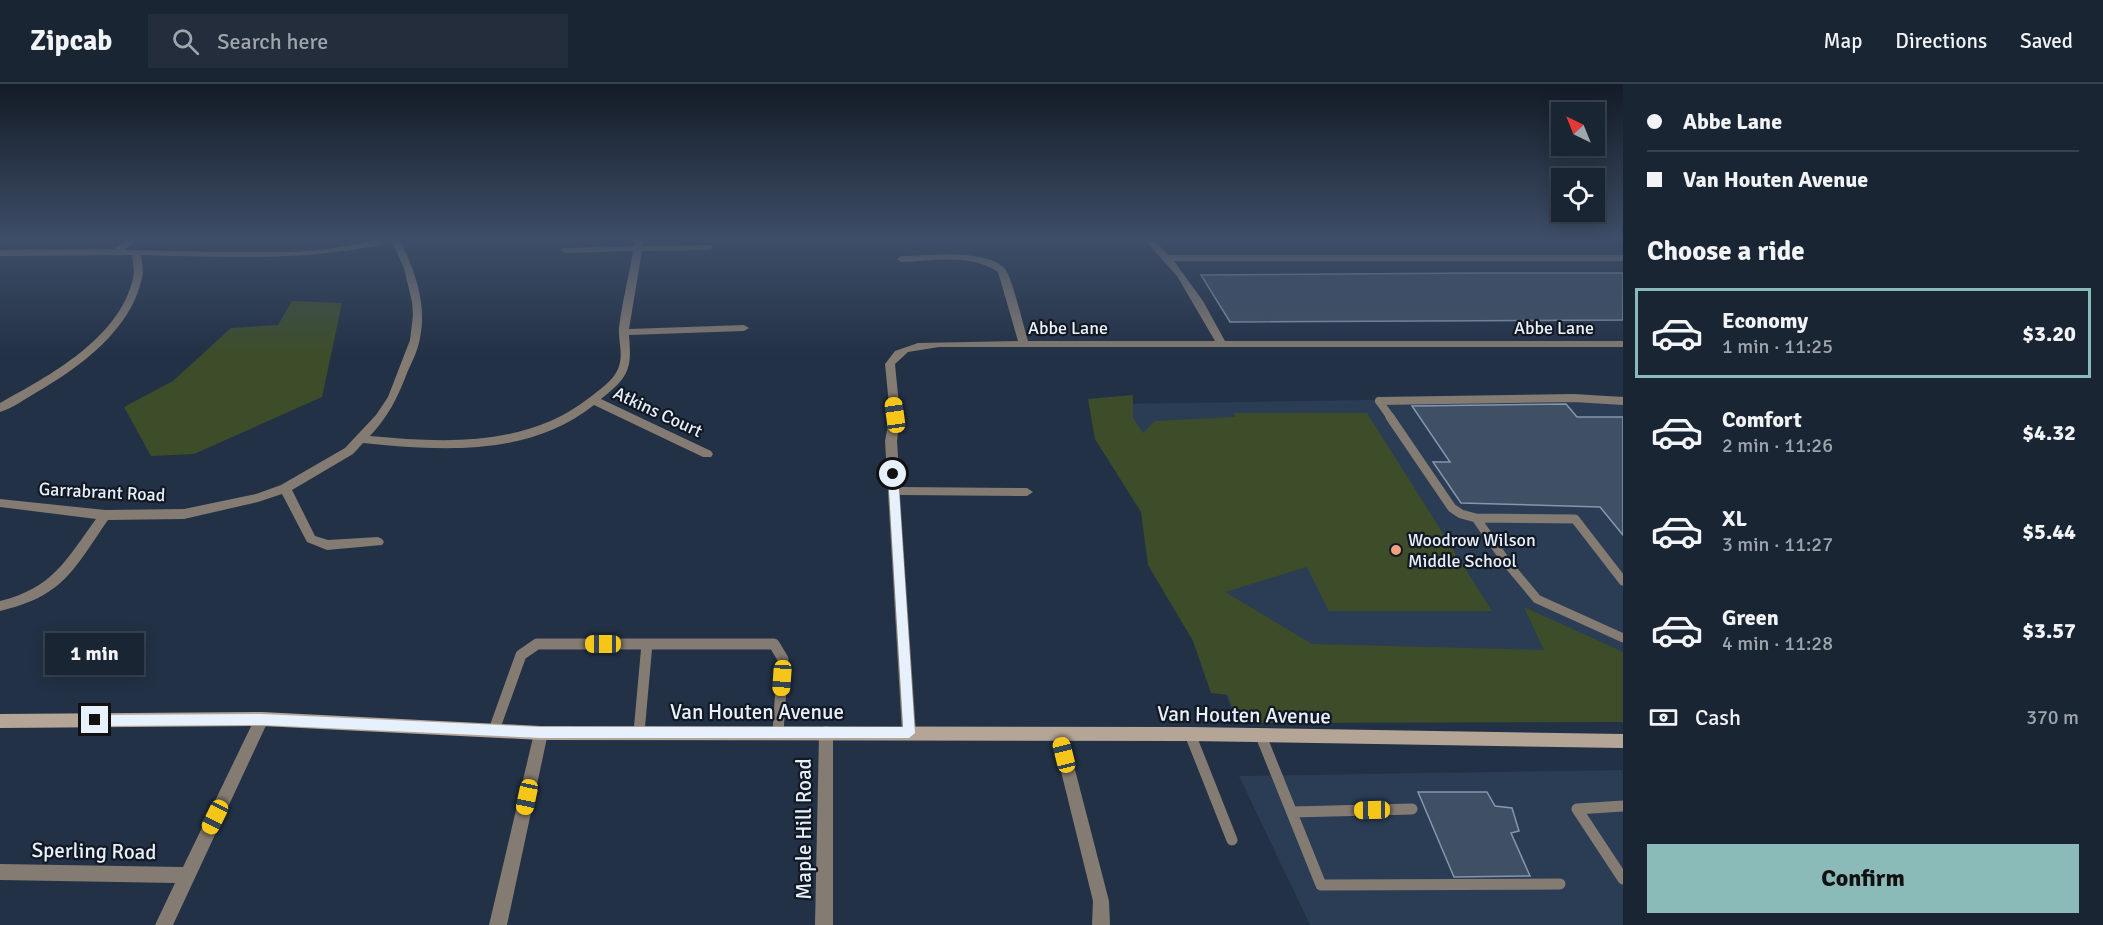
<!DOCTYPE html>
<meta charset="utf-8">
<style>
:root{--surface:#1a2534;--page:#232d3c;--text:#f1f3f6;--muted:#9fa5ac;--line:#38424f;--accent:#8bbbb9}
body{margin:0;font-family:Signika,sans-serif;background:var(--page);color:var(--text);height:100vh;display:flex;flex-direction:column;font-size:22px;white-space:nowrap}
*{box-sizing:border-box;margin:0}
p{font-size:20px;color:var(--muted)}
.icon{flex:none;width:33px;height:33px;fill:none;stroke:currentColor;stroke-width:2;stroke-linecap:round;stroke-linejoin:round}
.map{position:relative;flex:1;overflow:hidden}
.details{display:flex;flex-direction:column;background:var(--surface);width:480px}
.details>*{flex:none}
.top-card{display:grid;align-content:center;height:132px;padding:0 24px;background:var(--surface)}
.needle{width:39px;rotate:317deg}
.buttons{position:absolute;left:1551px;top:18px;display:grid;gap:12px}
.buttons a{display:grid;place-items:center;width:54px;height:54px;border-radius:0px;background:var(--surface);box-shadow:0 3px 15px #0003,0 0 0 2px var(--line);font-size:30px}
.end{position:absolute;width:27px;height:27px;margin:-14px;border:8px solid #e7f0fd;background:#111;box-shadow:0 0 0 3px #111}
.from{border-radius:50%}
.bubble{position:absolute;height:42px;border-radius:0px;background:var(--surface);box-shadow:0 3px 15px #0003,0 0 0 2px var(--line);font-size:20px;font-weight:700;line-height:42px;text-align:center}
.car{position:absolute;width:18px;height:36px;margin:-18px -9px;border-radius:8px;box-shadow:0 0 4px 2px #0007;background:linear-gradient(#f5c518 24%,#345 0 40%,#f5c518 0 76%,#345 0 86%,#f5c518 0)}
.top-card b{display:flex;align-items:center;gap:21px;height:57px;font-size:22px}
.top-card b+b{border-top:2px solid var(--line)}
.top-card i{width:15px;height:15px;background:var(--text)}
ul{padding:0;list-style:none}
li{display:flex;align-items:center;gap:18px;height:90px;margin:0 12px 9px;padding:0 12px;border:3px solid transparent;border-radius:0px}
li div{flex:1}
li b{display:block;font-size:22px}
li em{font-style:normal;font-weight:700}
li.current{border-color:var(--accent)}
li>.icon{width:54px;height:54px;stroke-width:1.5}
h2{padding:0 24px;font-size:27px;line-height:72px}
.pay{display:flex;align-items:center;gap:15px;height:66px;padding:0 24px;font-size:22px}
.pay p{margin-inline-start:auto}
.primary-button{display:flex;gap:12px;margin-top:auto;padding:12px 24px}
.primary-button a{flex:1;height:69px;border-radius:0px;background:var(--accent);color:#111;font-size:24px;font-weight:700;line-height:69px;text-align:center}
header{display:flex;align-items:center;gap:36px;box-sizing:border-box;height:84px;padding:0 30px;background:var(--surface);border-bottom:2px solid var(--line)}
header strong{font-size:28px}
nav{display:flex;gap:33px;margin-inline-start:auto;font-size:21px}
.search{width:420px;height:54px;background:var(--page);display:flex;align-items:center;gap:15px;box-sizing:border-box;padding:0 21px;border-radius:0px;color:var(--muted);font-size:22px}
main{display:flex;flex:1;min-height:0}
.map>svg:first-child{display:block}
.built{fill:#2a3d55}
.green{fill:#3d4d29}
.building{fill:#3f4f64;stroke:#8597ae;stroke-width:1.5}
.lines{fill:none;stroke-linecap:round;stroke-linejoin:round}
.lane-far2{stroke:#847b72;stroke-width:8}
.lane-far1{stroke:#847b72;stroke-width:9}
.lane{stroke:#847b72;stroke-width:11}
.street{fill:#847b72;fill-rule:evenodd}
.secondary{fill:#b4a596;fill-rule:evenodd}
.route{fill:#e7f0fd}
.poi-dot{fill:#f2a17e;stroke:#121922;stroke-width:2}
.labels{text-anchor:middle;stroke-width:4.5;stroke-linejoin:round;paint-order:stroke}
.street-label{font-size:18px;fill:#e7f0fd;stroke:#121922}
.poi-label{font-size:18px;fill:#e7f0fd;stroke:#121922;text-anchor:start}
.near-street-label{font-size:21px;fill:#e7f0fd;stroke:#121922}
</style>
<header>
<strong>Zipcab</strong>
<div class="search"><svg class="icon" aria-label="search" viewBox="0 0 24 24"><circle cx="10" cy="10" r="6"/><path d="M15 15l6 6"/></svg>Search here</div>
<nav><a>Map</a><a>Directions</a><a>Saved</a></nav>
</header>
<main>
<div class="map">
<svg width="1623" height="841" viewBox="0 0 1623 841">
<rect width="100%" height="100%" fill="#223145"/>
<path class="built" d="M1623 312V635L1237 639 1112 320Z
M1623 686V841H1310L1239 692Z"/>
<path class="green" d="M292 217 342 219 322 313 194 370 151 372 124 323 173 297 231 244 278 241Z
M1133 311V334L1143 349 1155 337 1235 333 1234 329H1367L1492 527H1329L1307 483 1225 508 1312 560 1544 566 1524 523 1623 568V638L1237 639 1228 611 1211 609 1193 557 1148 481 1141 428 1095 355 1088 315Z"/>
<path class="building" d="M1480 189H1623V236L1230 238 1201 191Z
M1566 320 1577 333H1623V451L1600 423 1461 419 1433 378H1450L1412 322Z
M1418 708H1487L1495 722 1512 724 1519 747 1511 749 1530 792 1454 793Z"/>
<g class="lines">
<path class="lane-far2" d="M1379 317 1574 314 1623 317
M1379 317 1391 334"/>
<path class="lane-far1" d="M1390 333 1452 424 1461 430 1476 434
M1623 497 1575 435 1476 434 1507 479 1537 515 1623 554"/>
<path class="lane" d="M494 646 521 571 537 560H774L783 575 778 648
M639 648 647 560
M1190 650 1232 756
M1261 652 1321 801 1560 800
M1623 722 1577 725 1623 795
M1292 728 1412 725"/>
<path class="street" d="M129 154H138L125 166 221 168H293L329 165 388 154H403L400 156C415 187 427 219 420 254 418 266 412 278 407 289 398 313 388 333 370 352 446 359 526 363 589 314 599 306 613 297 618 285 624 271 618 258 619 244 622 218 629 193 633 167L565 169 561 166 562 164 634 162 636 154H644L643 162 712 161V165L709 166 642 167 629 245 744 241 749 244 744 247 629 251C632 285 629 293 601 315L711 367 713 370 711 373H703L594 321C529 373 441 367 363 359L353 370 292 406 315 452 328 456 378 453 382 455 384 458 382 461 327 466 307 458 282 410 258 418 184 435 108 436C73 486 64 512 0 527V517C53 504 66 476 96 435L0 423V415L105 426 184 425 256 410 281 401 345 364 376 331 388 313 410 256 413 231 412 218 404 184 392 158C309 178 226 173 141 171 142 179 144 187 142 194 131 246 80 283 37 308 25 315 13 324 0 328V319C49 292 120 254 133 194 135 187 133 179 132 171L0 172V166L114 165Z
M1143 154H1152L1169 171H1623V177H1174L1203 217 1225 257H1623V263H939L908 268 895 280 900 331 897 357 900 403 1027 404 1033 408 1027 412 900 411 916 649 914 654 909 656 904 654 902 649 885 357 890 331 885 280 895 267 918 259 1018 257 998 188C970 169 933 177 901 178L897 175 901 172C926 172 988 164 1005 185 1012 193 1024 244 1028 257H1215L1177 192Z
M262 628 267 630 269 635 173 841H155L175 799 0 796V780L183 783 257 630Z
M541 642 546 644 548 649 507 841H489L534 649 536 644Z
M826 642 831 644 833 649V841H815L819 649 821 644Z
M1059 644 1064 646 1066 651 1109 817 1110 841H1092L1093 817 1052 651 1054 646Z"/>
<path class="secondary" d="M262 628 541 642 1190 643 1623 650V664L1190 657 541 656 262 642 0 644V630Z"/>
</g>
<linearGradient id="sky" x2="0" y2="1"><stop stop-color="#131b26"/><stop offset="0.57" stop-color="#3e4e68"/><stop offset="1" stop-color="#3e4e68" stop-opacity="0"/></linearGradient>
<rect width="1623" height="272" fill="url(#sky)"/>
<path class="route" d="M893 386 898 390 915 649 909 654H541L262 641 95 642 89 636 95 631 262 630 541 643H903L888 390Z"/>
<circle class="poi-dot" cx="1396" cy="466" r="6"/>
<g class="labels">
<g class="street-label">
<text x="1068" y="250">Abbe Lane</text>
<text x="1554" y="250">Abbe Lane</text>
<text transform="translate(658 328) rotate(25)" y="6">Atkins Court</text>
<text transform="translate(102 408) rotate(3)" y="6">Garrabrant Road</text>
</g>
<g class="poi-label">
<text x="1408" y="462">Woodrow Wilson<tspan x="1408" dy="21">Middle School</tspan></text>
</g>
<g class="near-street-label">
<text x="757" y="635">Van Houten Avenue</text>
<text transform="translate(1244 631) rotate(1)" y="7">Van Houten Avenue</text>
<text transform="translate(804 745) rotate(-90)" y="7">Maple Hill Road</text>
<text transform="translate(94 767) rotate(1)" y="7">Sperling Road</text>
</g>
</g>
</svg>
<div class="buttons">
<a><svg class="needle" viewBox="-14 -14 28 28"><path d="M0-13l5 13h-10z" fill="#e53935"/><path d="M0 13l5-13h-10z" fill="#9fa5ac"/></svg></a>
<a><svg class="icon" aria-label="locate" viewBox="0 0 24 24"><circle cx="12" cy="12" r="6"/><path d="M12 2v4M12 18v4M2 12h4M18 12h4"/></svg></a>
</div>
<i class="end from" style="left:893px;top:390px"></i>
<i class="end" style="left:95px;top:636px"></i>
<div class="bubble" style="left:45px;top:549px;width:99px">1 min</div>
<i class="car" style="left:895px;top:331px;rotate:352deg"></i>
<i class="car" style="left:603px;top:560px;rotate:270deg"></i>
<i class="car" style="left:782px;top:594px;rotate:184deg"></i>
<i class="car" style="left:1064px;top:671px;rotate:346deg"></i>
<i class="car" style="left:527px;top:713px;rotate:192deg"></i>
<i class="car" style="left:1372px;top:726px;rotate:269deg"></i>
<i class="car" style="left:215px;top:733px;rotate:206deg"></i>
</div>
<section class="details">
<div class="top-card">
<b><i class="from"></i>Abbe Lane</b>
<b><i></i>Van Houten Avenue</b>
</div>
<h2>Choose a ride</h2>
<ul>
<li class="current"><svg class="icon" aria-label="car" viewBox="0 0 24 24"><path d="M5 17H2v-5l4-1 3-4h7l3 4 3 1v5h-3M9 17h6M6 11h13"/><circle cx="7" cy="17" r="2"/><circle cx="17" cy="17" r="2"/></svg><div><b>Economy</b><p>1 min · 11:25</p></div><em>$3.20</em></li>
<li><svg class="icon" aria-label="car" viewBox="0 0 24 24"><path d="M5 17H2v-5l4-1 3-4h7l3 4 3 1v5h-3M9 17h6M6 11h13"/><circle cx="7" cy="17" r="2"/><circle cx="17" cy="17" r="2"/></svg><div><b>Comfort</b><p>2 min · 11:26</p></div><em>$4.32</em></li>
<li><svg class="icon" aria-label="car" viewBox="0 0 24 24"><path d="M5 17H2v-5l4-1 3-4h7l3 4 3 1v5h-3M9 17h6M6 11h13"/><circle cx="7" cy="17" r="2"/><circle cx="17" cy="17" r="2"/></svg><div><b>XL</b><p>3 min · 11:27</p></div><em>$5.44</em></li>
<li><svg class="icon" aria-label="car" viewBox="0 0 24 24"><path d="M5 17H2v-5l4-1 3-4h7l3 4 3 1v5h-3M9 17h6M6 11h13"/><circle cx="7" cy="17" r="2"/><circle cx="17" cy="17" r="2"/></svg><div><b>Green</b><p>4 min · 11:28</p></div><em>$3.57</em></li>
</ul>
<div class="pay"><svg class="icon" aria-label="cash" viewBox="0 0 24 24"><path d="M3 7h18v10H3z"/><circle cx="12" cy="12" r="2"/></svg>Cash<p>370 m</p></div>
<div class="primary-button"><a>Confirm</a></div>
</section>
</main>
